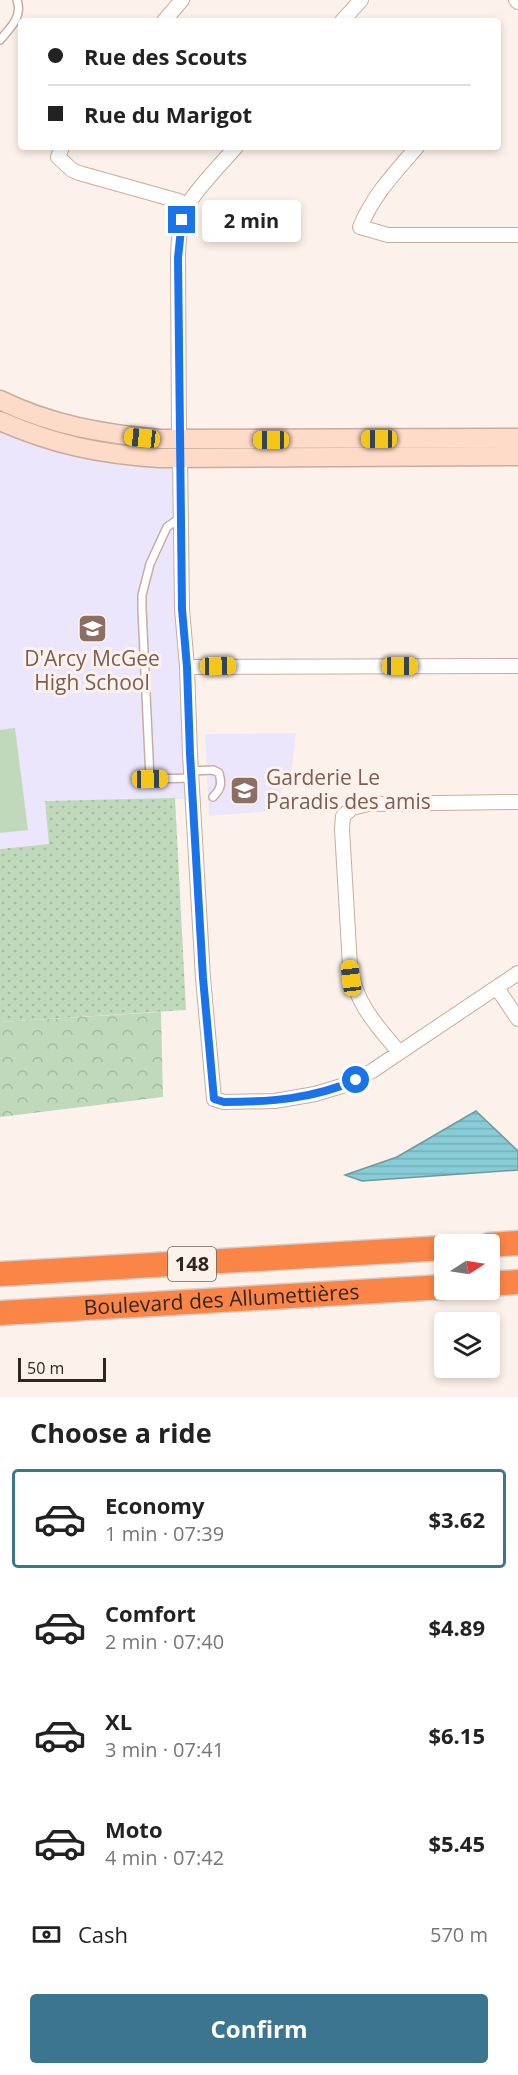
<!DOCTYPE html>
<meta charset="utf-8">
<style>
:root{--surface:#fff;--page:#f2f2f2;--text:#222;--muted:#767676;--line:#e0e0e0;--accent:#3c758f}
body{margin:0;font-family:"Open Sans",sans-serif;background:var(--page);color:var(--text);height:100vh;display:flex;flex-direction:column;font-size:22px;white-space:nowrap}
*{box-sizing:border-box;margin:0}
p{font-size:20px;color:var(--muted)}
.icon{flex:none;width:33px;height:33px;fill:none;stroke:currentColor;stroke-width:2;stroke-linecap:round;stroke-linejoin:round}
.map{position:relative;height:1397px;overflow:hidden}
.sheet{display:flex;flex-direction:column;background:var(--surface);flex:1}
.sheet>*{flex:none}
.hud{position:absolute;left:18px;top:18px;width:483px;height:132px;border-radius:6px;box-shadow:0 3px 9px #0003;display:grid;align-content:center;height:132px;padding:0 30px;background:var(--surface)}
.needle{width:39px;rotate:78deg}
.tools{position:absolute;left:434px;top:1234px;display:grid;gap:12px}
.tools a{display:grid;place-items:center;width:66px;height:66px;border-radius:6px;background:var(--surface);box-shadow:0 3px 9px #0003;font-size:30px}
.scale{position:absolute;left:18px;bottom:15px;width:88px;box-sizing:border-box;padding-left:6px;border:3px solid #302620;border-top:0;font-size:16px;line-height:21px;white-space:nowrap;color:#302620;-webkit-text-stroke:4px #fdf2eb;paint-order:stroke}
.end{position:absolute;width:27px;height:27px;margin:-14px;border:8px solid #1a73e8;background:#fff;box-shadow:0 0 0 3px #fff}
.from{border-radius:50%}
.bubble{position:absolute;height:42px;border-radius:6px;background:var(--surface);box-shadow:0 3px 9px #0003;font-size:20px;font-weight:700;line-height:42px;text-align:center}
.car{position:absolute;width:18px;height:36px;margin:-18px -9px;border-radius:8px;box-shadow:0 0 4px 2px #0007;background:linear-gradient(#f5c518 24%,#345 0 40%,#f5c518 0 76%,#345 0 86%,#f5c518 0)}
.hud b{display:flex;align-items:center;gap:21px;height:57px;font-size:22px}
.hud b+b{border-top:2px solid var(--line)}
.hud i{width:15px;height:15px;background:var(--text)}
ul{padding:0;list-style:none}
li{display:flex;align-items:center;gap:18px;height:99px;margin:0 12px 9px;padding:0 18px;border:3px solid transparent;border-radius:6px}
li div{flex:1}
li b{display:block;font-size:22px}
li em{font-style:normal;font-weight:700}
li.active{border-color:var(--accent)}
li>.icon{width:54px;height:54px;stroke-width:1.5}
h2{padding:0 30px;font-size:27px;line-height:72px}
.pay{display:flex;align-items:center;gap:15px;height:66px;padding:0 30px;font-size:22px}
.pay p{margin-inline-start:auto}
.action{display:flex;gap:12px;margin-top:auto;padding:12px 30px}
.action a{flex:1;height:69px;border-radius:6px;background:var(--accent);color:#fff;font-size:24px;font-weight:700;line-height:69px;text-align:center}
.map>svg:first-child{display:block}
.education{fill:#ece6fc}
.grass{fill:#bfd9ba}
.forest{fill:url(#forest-crowns)}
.park{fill:url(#park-dots)}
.water{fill:url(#water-rules);stroke:#6d9a9f;stroke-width:1.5}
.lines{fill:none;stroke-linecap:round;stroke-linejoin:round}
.lane-casing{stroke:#c8ad9e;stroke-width:10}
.street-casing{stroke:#c8ad9e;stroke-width:16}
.secondary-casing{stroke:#c8ad9e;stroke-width:21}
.highway-casing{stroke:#d1cfce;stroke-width:27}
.lane{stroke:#fff;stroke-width:7}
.street{stroke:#fff;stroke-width:14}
.secondary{stroke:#fedac8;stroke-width:18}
.highway{stroke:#fb8546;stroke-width:24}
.route{stroke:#1a73e8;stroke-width:8}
.labels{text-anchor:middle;stroke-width:6;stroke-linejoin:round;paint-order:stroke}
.shield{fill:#fdf2eb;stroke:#6e635d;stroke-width:1.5}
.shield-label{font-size:20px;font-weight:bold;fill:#302620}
.education-label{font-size:21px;fill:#785e54;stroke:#fdf2eb}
.street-label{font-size:21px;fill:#302620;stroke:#fdf2eb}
</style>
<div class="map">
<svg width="518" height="1397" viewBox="0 0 518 1397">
<defs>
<pattern id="forest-crowns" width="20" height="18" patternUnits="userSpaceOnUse" patternTransform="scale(1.5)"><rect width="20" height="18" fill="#bfd9ba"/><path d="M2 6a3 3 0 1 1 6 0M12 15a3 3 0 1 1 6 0" fill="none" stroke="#a4baa0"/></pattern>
<pattern id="park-dots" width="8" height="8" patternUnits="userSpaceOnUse" patternTransform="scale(1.5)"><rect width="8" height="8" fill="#bfd9ba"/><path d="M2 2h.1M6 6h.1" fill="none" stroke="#a4baa0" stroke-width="1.8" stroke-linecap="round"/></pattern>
<pattern id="water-rules" width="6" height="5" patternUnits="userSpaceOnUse" patternTransform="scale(1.5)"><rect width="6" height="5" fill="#87ccd6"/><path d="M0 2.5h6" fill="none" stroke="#75afb7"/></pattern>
</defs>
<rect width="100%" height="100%" fill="#fdf2eb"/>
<path class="education" d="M0 421 15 428 180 457 193 799 46 801 49 844 0 849Z
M296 733 292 768 272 811 209 816 205 734Z"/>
<path class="grass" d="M15 728 28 830 0 833V730Z"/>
<path class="forest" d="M161 1012 163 1097 0 1117V1022Z"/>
<path class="park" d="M175 798 186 1010 0 1022V849L49 844 45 801Z"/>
<path class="water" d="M476 1111 518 1151V1170L362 1181 345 1175 397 1157Z"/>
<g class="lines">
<defs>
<path id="lane" d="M0 40C10 28 23 17 17 0
M180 518 167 527 150 564 142 595V609L150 779 192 778
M191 771 213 770 219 773C222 784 221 789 213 797"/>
<path id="street" d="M516 0 518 2
M164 21 182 0
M342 21 361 0
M62 147 58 157 72 170 79 173 179 201 188 206
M417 147C394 174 374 194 360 227L388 235H518
M179 440 178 258C178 240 180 223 187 206 197 188 222 163 236 147
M180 457 182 609 187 667 190 754 203 978 214 1099 224 1102 275 1101 315 1094 345 1085 372 1071 518 973
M187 667 518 666
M497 988 518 1019
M399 1052C376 1025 355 1003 350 966L342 829 343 816 352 808 368 804 518 802"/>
<path id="secondary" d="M0 400C51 425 104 434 160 439L518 438
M0 421C55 445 100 454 159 458L518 456"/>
<g id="highway">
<path d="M489 1245 518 1243"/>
<path d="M0 1274 444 1248"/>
<path d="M489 1284 518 1282"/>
<path id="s1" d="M0 1313 444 1287"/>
</g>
</defs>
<use href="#lane" class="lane-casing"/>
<use href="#street" class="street-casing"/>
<use href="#secondary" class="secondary-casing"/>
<use href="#highway" class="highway-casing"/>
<use href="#lane" class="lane"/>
<use href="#street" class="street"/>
<use href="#secondary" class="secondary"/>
<use href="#highway" class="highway"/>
</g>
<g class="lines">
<path class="route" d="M182 220 178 258 182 609 187 667 190 754 203 978 214 1099 224 1102C269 1102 313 1099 356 1080"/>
</g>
<defs>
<symbol id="school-square" viewBox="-11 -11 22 22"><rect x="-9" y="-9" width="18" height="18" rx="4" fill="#8d6e63" stroke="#fdf2eb"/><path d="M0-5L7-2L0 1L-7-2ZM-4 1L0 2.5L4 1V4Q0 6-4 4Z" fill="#fff"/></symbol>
</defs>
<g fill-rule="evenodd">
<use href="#school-square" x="76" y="612" width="33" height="33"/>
<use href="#school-square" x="228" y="774" width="33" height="33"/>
</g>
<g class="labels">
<rect class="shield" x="168" y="1247" width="48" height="34" rx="4.5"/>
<g class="shield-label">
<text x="192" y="1271">148</text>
</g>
<g class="education-label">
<text x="92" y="666">D'Arcy McGee<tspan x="92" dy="24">High School</tspan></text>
<text x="266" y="785" text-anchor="start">Garderie Le<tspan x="266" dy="24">Paradis des amis</tspan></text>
</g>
<g class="street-label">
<text dy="7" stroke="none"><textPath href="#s1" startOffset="222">Boulevard des Allumettières</textPath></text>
</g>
</g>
</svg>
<div class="tools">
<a><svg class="needle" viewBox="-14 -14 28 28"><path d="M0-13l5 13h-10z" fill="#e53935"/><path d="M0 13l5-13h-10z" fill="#767676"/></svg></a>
<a><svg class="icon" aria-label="layers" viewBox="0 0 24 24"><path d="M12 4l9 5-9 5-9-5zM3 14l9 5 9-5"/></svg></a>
</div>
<div class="scale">50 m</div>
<i class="end from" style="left:356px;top:1080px"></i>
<i class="end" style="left:182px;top:220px"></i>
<div class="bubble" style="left:202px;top:200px;width:99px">2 min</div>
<i class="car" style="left:142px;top:438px;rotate:276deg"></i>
<i class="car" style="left:379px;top:439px;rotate:270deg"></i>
<i class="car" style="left:271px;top:440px;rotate:270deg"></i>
<i class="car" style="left:218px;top:666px;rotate:89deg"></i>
<i class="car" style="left:400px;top:666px;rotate:90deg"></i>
<i class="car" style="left:150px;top:779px;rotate:89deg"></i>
<i class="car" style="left:351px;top:978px;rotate:353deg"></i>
<div class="hud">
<b><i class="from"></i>Rue des Scouts</b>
<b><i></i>Rue du Marigot</b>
</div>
</div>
<section class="sheet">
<h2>Choose a ride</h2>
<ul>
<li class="active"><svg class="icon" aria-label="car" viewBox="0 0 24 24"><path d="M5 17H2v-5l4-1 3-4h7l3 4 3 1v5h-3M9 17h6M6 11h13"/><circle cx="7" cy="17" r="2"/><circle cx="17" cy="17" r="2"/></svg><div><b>Economy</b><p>1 min · 07:39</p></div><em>$3.62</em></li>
<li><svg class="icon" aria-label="car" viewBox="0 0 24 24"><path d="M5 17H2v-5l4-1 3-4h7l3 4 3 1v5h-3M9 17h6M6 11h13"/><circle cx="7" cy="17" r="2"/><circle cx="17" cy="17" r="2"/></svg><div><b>Comfort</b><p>2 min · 07:40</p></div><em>$4.89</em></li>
<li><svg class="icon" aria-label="car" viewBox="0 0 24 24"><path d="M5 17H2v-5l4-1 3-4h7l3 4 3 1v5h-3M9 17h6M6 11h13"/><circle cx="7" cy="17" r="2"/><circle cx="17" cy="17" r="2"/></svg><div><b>XL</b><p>3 min · 07:41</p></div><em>$6.15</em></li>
<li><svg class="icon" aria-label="car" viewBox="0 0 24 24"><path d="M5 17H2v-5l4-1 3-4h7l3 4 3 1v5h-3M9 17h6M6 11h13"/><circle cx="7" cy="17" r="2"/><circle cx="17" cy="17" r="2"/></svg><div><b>Moto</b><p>4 min · 07:42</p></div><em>$5.45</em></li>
</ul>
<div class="pay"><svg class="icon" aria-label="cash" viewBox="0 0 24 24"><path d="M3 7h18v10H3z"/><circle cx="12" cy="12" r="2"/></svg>Cash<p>570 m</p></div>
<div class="action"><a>Confirm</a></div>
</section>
